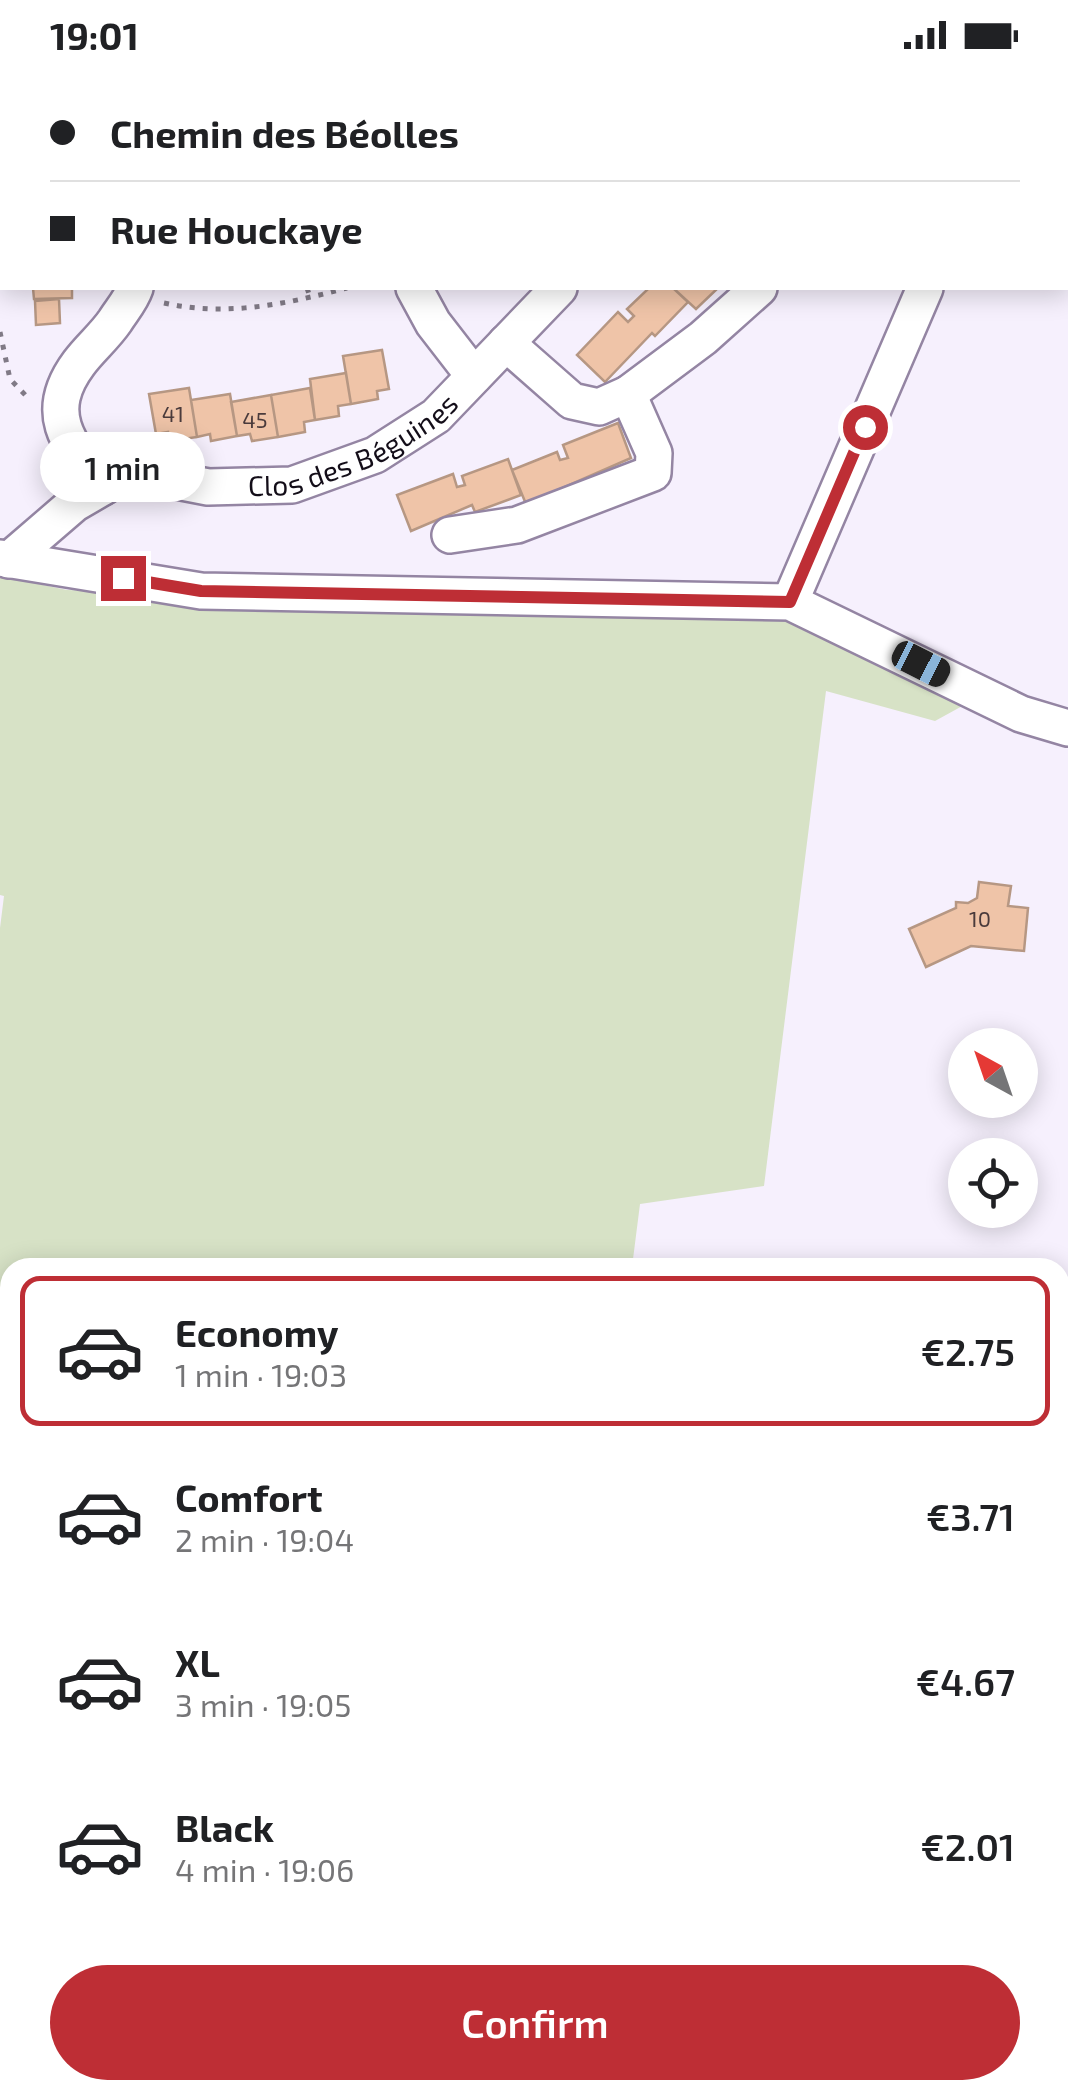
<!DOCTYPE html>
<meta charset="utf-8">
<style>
:root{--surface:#fff;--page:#f6f6f6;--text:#202124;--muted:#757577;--line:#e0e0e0;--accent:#be2e35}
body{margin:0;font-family:"Exo 2",sans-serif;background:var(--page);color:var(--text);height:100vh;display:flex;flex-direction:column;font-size:38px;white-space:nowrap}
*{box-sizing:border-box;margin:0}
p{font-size:32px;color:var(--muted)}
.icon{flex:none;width:55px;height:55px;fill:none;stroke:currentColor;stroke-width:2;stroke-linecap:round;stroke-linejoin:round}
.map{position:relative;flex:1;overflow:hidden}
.panel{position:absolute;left:0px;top:1188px;width:1070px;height:842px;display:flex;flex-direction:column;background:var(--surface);border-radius:30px 30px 0 0;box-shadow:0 5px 25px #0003}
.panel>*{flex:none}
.top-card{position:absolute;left:0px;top:0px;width:1070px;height:220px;box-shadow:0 5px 25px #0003;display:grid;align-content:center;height:220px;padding:0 50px;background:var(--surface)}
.needle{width:65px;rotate:320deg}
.controls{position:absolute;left:948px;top:958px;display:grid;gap:20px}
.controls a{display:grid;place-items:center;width:90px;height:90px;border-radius:50%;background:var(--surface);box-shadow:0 5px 25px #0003;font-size:50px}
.end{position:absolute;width:45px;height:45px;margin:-22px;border:12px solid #be2e35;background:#fff;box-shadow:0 0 0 5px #fff}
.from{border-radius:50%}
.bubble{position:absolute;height:70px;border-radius:35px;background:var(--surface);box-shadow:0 5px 25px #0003;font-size:32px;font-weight:600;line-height:70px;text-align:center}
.car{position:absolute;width:30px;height:60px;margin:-30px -15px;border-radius:12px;box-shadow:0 0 8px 2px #0007;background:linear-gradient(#222 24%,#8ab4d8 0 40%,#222 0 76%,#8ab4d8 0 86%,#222 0)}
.top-card b{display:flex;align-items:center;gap:35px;height:95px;font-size:38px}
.top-card b+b{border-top:2px solid var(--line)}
.top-card i{width:25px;height:25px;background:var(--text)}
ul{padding:18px 0 0;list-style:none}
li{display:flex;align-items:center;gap:30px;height:150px;margin:0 20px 15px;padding:0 30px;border:5px solid transparent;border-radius:20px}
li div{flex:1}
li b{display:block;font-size:38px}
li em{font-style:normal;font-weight:600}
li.selected{border-color:var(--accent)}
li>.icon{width:90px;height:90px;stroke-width:1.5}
.primary-button{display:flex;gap:20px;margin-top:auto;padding:20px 50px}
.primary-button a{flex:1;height:115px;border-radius:60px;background:var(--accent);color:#fff;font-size:40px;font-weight:600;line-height:115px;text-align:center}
.status{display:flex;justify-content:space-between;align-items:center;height:70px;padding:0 50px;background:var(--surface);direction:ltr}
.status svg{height:28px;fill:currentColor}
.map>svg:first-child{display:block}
.green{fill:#d7e2c6}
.building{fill:#efc4a8;stroke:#b69783;stroke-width:2.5}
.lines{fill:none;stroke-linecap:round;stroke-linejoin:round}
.service-casing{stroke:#9485a3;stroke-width:22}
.minor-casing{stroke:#9485a3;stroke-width:40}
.path{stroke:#807a86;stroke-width:5;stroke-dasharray:5 8;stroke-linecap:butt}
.service{stroke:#fff;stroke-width:18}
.minor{stroke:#fff;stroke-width:35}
.route{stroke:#be2e35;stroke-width:12}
.labels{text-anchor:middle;stroke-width:8;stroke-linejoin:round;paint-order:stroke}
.number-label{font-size:22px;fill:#4a3b3c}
.street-label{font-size:28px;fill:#130d18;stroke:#fff}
</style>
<div class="status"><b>19:01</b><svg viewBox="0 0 49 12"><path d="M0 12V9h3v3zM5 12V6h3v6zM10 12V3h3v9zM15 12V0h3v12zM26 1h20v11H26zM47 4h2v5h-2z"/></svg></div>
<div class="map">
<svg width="1068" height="2029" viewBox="0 0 1068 2029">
<rect width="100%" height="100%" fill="#f6f0fd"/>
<path class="green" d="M0 506 67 520 690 540 881 554 986 623 935 651 826 621 764 1116 640 1134 632 1197 10 1198V1256L0 1257V858L4 826 0 825Z
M1060 1231 1068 1232V1954L1060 1956Z
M10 1604V2020H814L780 2029H0V1607Z
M1068 1982V2029H856L896 2020H1060V1983Z"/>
<path class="building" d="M33 218H72V228L34 229Z
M649 218H673L688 232 655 266 652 263 605 312 577 285 618 242 628 252 634 246 627 239Z
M673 218H718L696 239Z
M59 229 60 253 36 255 35 231Z
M382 280 389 319 377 321 378 329 351 334 343 286Z
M346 303 351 334 338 336 339 346 315 350 310 309Z
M189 318 197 367 169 371 168 362 156 364 149 324Z
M310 318 315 350 304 352 305 362 278 367 271 325Z
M230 324 237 366 211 371 210 364 197 367 191 330Z
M271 325 278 367 252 371 250 364 237 366 231 332Z
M618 353 631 388 526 434 512 400 557 382 560 390 568 388 563 375Z
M508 389 521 425 475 442 472 435 411 461 397 425 453 404 457 417 465 415 462 406Z
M979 812 1011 816 1008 836 1028 838 1024 881 971 876 926 897 909 859 956 838V832L968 833 977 828Z
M10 1529V1577L0 1580V1531Z"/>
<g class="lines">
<defs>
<path id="service" d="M0 1522 10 1520"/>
<g id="minor">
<path d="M148 0V2"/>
<path d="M892 0 898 2"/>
<path d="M498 2 500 0"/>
<path d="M766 2 769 0"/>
<path d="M1018 2 1019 0"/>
<path d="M414 218 433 253 474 306"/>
<path d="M628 324 703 268 759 218"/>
<path d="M103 417C69 375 41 344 79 293 90 278 104 267 115 251 122 240 131 230 135 218"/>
<path d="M450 465 517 455 653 403 654 383 628 324 599 337 572 331 506 273"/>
<path d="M0 488 201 521 790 532 1021 644 1068 658"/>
<path id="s1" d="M9 490 74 434 115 410 151 406 208 417 292 415 375 385 436 346 559 218"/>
<path d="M790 532 925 218"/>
</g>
</defs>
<use href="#service" class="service-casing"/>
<use href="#minor" class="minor-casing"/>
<path class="path" d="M297 2 298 0
M307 218 310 227
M164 233C227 247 286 234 347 218
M0 262 10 309 30 330
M1060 1999 1068 1998
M904 2029 965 2020"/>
<use href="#service" class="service"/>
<use href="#minor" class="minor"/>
</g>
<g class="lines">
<path class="route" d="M123 508 201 521 790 532 865 357"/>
</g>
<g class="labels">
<g class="number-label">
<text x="173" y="352">41</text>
<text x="255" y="358">45</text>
<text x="980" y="857">10</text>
</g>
<g class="street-label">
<text dy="10" stroke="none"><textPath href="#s1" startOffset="382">Clos des Béguines</textPath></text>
</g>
</g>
</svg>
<div class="controls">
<a><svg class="needle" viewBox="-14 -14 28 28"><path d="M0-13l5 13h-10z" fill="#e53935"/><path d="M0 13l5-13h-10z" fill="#757577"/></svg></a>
<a><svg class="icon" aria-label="locate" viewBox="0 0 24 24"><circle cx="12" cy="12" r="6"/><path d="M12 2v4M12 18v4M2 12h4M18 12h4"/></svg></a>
</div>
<i class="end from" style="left:865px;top:357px"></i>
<i class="end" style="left:123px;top:508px"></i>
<div class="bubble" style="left:40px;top:362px;width:165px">1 min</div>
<i class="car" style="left:921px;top:594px;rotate:117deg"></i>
<div class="top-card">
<b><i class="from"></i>Chemin des Béolles</b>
<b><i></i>Rue Houckaye</b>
</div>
<section class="panel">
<ul>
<li class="selected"><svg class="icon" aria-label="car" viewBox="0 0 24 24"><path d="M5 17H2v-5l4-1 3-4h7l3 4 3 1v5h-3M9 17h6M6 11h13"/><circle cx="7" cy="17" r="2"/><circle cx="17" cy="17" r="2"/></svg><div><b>Economy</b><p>1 min · 19:03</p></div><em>€2.75</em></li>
<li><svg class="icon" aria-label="car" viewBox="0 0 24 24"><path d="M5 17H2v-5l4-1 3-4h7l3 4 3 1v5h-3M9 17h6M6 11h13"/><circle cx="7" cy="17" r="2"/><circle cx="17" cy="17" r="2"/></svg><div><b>Comfort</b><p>2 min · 19:04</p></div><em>€3.71</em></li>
<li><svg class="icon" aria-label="car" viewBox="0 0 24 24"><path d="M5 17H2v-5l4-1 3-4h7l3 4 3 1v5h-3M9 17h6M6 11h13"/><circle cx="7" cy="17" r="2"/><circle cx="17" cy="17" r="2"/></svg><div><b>XL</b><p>3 min · 19:05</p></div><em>€4.67</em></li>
<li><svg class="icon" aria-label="car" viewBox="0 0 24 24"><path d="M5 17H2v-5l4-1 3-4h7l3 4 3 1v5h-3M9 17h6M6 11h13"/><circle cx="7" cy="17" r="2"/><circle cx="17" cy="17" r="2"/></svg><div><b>Black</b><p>4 min · 19:06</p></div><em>€2.01</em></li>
</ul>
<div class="primary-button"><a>Confirm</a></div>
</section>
</div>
